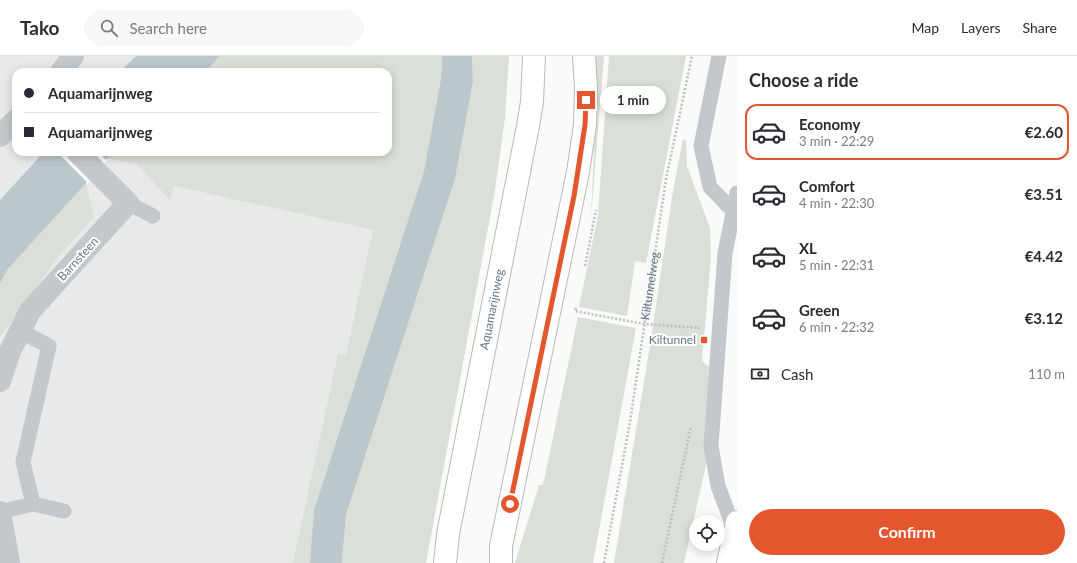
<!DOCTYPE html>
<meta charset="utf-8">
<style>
:root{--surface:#fff;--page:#f7f7f7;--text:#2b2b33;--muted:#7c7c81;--line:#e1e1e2;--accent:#e4572e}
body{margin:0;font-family:Lato,sans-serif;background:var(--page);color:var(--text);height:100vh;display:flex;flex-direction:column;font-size:15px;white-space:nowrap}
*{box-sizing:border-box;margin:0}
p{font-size:13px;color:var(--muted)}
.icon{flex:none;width:22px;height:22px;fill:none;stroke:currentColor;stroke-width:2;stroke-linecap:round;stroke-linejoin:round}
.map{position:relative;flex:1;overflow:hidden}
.sheet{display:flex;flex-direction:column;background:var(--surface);width:340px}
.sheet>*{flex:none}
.banner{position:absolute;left:12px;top:12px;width:380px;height:88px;border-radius:12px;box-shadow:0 2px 10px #0003;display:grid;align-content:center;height:88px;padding:0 12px;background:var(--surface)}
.tools{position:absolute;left:689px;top:459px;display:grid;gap:8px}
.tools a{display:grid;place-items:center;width:36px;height:36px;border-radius:50%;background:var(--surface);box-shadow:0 2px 10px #0003;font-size:20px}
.end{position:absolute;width:18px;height:18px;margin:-9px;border:5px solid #e4572e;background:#fff;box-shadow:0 0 0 2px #fff}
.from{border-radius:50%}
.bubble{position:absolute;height:28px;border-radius:14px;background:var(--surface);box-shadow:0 2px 10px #0003;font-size:13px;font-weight:700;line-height:28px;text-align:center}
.banner b{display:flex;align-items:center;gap:14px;height:38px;font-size:15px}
.banner b+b{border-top:1px solid var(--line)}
.banner i{width:10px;height:10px;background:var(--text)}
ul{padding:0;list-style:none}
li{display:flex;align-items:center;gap:12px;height:56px;margin:0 8px 6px;padding:0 4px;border:2px solid transparent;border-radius:12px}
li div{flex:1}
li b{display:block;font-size:15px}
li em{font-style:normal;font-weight:700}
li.active{border-color:var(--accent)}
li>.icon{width:36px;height:36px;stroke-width:1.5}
h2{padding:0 12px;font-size:18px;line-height:48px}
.pay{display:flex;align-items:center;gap:10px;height:44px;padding:0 12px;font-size:15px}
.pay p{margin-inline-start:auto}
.button{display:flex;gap:8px;margin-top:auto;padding:8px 12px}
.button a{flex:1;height:46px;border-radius:24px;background:var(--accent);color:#fff;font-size:16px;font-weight:700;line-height:46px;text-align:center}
header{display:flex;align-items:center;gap:24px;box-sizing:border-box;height:56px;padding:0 20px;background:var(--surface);border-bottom:1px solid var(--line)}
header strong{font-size:19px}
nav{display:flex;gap:22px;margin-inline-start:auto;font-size:14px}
.search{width:280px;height:36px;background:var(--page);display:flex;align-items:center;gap:10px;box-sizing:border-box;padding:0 14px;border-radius:22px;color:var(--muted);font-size:15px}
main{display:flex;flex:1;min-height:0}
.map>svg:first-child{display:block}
.built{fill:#e8e9e9}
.green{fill:#dadfd7}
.water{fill:#bbc7cb}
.pier{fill:#fafaf8}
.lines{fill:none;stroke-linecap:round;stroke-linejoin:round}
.secondary-casing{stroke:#b3babf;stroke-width:24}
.primary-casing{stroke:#b5babe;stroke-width:24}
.path{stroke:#bbbfc2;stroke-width:2.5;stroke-dasharray:2 2;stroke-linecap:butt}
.lane{stroke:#c3c8cc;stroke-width:15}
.street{stroke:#c3c8cc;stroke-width:22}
.secondary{stroke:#fff;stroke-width:22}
.primary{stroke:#fff;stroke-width:22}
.route{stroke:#e4572e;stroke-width:5}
.poi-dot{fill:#e4572e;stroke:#fff;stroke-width:1.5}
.labels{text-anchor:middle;stroke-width:4;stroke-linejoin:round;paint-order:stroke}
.street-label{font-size:12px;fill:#657683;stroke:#fff}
.poi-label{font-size:12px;fill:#657683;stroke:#fff;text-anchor:end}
</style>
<header>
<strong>Tako</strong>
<div class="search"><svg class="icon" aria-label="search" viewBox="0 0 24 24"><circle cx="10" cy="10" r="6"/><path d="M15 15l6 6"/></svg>Search here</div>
<nav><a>Map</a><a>Layers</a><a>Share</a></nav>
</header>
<main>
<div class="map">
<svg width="737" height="507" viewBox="0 0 737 507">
<rect width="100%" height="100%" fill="#fafaf8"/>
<path class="built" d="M0 0H163L149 16H16V96H124L170 143 174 130 373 174 312 507H0Z"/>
<path class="green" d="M220 0H442L441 22 424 115 314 454 310 507H293L338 298 346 299 373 174 174 130 170 144 136 108 106 102 114 96H388V16H205Z
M472 0H509L505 62 495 134 426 507H342L346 459 455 123 473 26Z
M593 0H604L591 162 596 45Z
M609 0H686L646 207 635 205 627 260 579 251 598 159Z
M683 83 686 84 687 110 710 172 711 200 702 305 709 311 707 404 684 507H614L649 296 673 135Z
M86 127 94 161 58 201 0 281V227L7 214Z
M578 261 636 272 593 507H515L539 429H543Z"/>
<path class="water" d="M136 0H220L205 16H120Z
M442 0H472L473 26 455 123 346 459 342 507H310L314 454 424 115 441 22Z
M44 96H114L96 113 86 127 7 214 0 227V144Z"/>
<path class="pier" d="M57 96H98L105 103 108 104 97 115 87 129V126Z"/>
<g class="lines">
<defs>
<g id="secondary">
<path id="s2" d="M445 507 448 478 528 70 532 46 534 0"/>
<path d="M501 507V490L578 116 585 69 586 32 584 0"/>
</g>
<path id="primary" d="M728 507 737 466"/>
</defs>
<use href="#secondary" class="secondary-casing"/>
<use href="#primary" class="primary-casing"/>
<g class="path">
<path d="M585 210 596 154"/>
<path d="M576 252 575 255 644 268 700 272"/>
<path id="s1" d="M604 507 630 366 666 123 692 0"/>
<path d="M662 507 691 370"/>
</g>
<path class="lane" d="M719 0 701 90 710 131 737 159
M128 147 153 160
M20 275 49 290 23 406 33 448 64 455
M0 456 33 448
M735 475 718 430 711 390 725 197 737 137"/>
<path class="street" d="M61 16 73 0
M0 80 16 64
M0 325 10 295 30 255 128 147 77 96
M0 456 9 507"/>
<use href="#secondary" class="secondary"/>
<use href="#primary" class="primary"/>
</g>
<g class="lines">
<path class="route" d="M510 448 574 140 585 69 586 44"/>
</g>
<rect class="poi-dot" x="700" y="280" width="8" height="8" rx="2"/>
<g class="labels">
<g class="street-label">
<text transform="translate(78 203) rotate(-48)" y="4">Barnsteen</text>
<text dy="4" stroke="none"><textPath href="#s1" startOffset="281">Kiltunnelweg</textPath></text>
<text dy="4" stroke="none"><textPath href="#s2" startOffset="258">Aquamarijnweg</textPath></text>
</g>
<g class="poi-label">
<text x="696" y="288">Kiltunnel</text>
</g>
</g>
</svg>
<div class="tools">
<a><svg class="icon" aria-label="locate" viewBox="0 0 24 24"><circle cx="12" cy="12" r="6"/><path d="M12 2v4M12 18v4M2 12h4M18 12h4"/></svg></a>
</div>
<i class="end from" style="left:510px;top:448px"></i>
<i class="end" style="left:586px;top:44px"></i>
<div class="bubble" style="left:600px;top:30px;width:66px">1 min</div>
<div class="banner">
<b><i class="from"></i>Aquamarijnweg</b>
<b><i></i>Aquamarijnweg</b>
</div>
</div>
<section class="sheet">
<h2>Choose a ride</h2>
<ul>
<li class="active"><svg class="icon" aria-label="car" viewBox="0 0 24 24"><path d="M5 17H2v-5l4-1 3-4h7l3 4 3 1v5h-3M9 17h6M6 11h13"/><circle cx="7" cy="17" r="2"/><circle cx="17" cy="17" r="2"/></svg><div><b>Economy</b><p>3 min · 22:29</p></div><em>€2.60</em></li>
<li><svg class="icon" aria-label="car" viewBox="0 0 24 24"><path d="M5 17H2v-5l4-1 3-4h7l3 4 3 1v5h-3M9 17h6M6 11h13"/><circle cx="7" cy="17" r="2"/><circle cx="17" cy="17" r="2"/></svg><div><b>Comfort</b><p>4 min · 22:30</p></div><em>€3.51</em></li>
<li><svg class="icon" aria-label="car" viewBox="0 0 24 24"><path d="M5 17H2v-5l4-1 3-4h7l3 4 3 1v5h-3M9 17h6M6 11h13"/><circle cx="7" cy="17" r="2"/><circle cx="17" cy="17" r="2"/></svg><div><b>XL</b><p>5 min · 22:31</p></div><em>€4.42</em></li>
<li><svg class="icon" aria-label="car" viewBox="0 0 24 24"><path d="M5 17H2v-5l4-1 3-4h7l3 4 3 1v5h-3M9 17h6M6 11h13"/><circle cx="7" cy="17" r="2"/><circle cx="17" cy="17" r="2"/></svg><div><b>Green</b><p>6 min · 22:32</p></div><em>€3.12</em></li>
</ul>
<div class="pay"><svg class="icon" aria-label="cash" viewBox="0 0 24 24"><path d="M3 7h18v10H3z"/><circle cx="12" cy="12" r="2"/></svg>Cash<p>110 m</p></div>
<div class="button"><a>Confirm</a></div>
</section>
</main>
